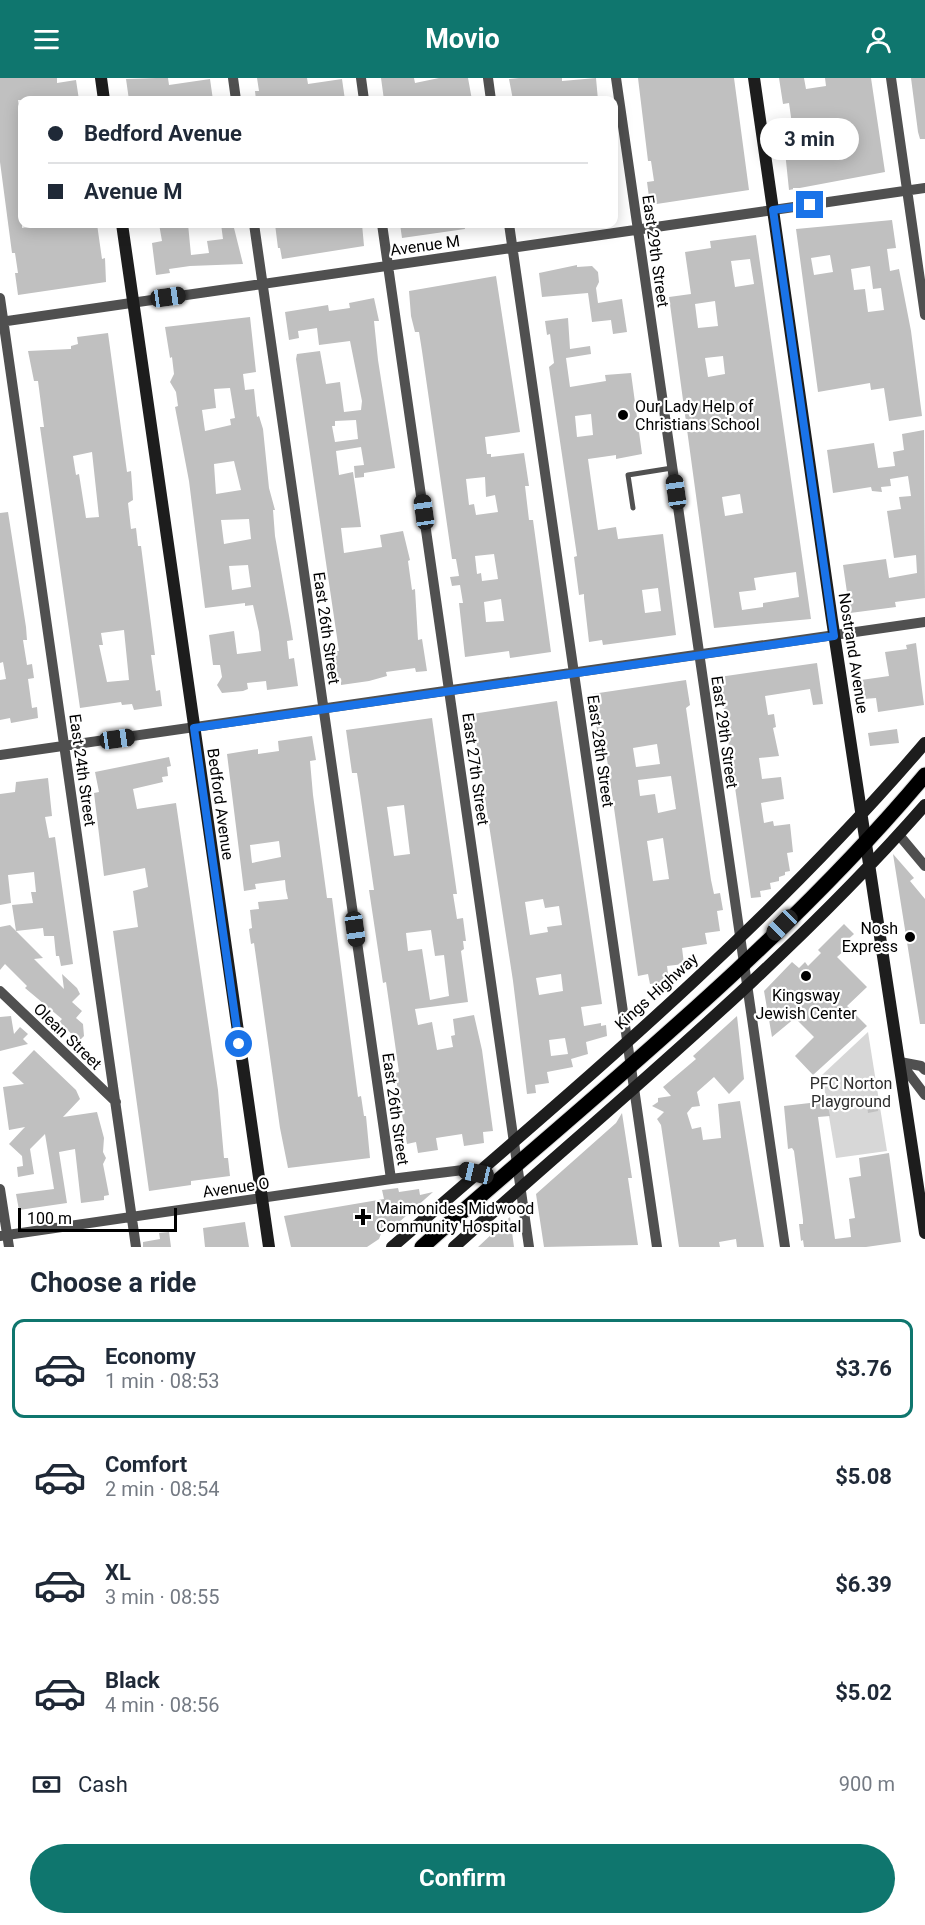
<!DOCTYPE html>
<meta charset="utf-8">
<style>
:root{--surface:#fff;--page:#f6f6f7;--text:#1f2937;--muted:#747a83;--line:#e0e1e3;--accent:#0f766e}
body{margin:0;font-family:Roboto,sans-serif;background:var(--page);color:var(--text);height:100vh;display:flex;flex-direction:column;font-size:22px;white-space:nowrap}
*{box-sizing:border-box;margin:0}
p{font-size:20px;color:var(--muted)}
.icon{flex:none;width:33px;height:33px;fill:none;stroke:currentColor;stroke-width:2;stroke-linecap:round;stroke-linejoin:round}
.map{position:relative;height:1169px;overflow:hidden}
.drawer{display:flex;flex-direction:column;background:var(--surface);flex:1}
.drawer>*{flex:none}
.banner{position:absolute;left:18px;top:18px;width:600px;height:132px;border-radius:12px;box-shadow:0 3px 15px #0003;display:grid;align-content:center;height:132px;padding:0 30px;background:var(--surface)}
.scale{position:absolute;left:18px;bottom:15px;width:159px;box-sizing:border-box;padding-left:6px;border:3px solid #000;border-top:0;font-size:16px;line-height:21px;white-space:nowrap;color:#000;-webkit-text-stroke:4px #fff;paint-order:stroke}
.end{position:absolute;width:27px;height:27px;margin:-14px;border:8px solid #1a73e8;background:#fff;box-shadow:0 0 0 3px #fff}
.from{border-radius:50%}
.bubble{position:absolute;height:42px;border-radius:21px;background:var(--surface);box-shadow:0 3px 15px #0003;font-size:20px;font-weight:700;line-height:42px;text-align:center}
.car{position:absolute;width:18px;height:36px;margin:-18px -9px;border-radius:8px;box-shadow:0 0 4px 2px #0007;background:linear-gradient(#222 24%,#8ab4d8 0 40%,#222 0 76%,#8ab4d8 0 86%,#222 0)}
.banner b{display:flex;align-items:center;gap:21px;height:57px;font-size:22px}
.banner b+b{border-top:2px solid var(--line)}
.banner i{width:15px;height:15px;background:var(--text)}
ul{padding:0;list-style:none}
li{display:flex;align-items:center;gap:18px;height:99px;margin:0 12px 9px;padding:0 18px;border:3px solid transparent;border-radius:12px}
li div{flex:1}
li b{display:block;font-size:22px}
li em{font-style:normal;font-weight:700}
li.active{border-color:var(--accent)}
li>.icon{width:54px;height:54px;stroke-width:1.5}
h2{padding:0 30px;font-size:27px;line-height:72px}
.pay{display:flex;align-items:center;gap:15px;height:66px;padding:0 30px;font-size:22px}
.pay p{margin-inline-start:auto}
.action{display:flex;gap:12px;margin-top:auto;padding:12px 30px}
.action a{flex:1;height:69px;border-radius:36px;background:var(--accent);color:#fff;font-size:24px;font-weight:700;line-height:69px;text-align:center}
header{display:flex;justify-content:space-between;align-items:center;height:78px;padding:0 30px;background:var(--accent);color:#fff;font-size:27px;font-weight:700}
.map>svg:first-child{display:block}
.green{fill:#d7d7d7}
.building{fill:#c0c0c0;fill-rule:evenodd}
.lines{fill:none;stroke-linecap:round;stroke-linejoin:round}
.primary-casing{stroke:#dbdbdb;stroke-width:17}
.lane{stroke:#505050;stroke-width:5}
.street{stroke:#505050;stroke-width:10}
.secondary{stroke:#1d1d1d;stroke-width:12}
.primary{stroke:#000;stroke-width:15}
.route{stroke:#1a73e8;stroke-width:8}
.poi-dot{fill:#000;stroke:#fff;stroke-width:2}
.labels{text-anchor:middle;stroke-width:4.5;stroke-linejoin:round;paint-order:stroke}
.street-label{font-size:16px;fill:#000;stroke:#fff}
.poi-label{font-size:16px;fill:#000;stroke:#fff;text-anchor:start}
.park-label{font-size:16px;fill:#2e2e2e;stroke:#fff}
</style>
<header><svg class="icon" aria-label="menu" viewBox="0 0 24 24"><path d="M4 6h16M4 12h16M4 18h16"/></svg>Movio<svg class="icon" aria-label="person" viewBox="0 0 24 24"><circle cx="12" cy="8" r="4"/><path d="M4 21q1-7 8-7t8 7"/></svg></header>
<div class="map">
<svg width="925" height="1169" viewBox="0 0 925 1169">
<rect width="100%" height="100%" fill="#fff"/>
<path class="green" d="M868 954 887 1073 836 1080 822 997Z"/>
<path class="building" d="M0 0H57V5L76 2 79 22H18L22 53V150L43 146H97L102 181 105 180 106 204 18 217 15 195H18L15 175H12L0 84Z
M156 0H168L169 7 210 1 213 22H129L126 1Z
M257 0H307L308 6 342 1 345 22H287V20L256 22 255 13H259Z
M381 0H414L415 5 439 0H468L472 22H384Z
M519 0H562V3L596 0 598 22H513L509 1Z
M638 0H734L749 112 650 127 647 104 654 103 651 83H648Z
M779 0H804L806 11 826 8 825 0H871L885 94 789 112 783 54 793 53 789 25 783 26Z
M911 0H925V61H920L918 54Z
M892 142 896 170 887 171 890 193 899 191 911 253 922 338 889 343 884 310 871 312 870 305 818 314 796 151ZM830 177 833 194 814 197 811 180ZM870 188 873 211 881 210 884 232 868 234 865 211 854 212 851 191Z
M159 146H188L191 177 209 175 207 163 223 161 221 146H233L243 186 190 188 169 191 170 195 156 197 152 165 162 163Z
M275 146H362L364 168 282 181 280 170H278Z
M400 146H464L465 151 402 160Z
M756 157 811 541 714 550 669 219 691 216 685 174 711 170 710 163ZM750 181 754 206 735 209 731 183ZM715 223 718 248 698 250 695 226ZM723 278 725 296 708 299 705 280ZM740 416 743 435 725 438 722 419ZM796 494 799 519 763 525V529L742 532 739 514 756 512 754 500Z
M577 187V189L592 188 598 194 599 204 596 210 598 225 622 221 627 254 613 256 611 242 592 244 588 215 542 219 539 195Z
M496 198 520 354 485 359 487 376H491V379L524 375 529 408H525L529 442H533L551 574 510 580 509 573 465 579 459 525H463L460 507 452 508 450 499 459 498 456 481H452L422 273 419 254H415L411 238 409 213ZM485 399 486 419 495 417 498 434 476 437 474 426 469 427 466 401ZM494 476 498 501 482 503 481 495 477 496 475 478ZM501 521 504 543 486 544 484 524Z
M374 220 379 243H374L378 282 395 390 364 395V399L355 400 354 388 364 387 361 369 336 373 339 397 353 394 361 449 341 450 344 475 382 469 380 457 403 453 410 482 408 483 412 512 415 511 418 562 422 561 427 593 416 594 415 590 386 594 387 598 369 603 341 607V602H338L334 573H339L296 281 297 276 320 273 326 306 340 304 344 334 361 332 362 323 350 263 319 267 317 250 298 253 299 260 289 262 285 234 328 227 329 233 350 230 349 225ZM356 342 358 361 335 364 332 348H335V343Z
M250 239 256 294 243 296 245 312 254 311 257 339 259 338 263 351 269 410 275 432H273L275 458 291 549 293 562 287 563 289 581 294 580 298 608 267 612 266 603 247 605 248 611 243 613 222 615 217 607 222 599 220 587H213L209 557 234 553 237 576 261 573 259 554 253 527 245 528V525L205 530 189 403 175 329 178 328 176 314 170 304 174 296 172 279 170 280 165 249ZM230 310 235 340 230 341 231 347 205 353 202 332 216 330 214 311ZM234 383 241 412 216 416 214 386ZM249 441 251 461 224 466 221 442ZM248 487 251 509 232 512 229 488Z
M568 240 570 271 590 268 591 276 566 280 570 309 606 303 605 297 631 295 642 376 616 381V377L588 381 598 452 616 449 618 461 663 456 676 557 603 567 602 562 589 564 584 520V516L579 517 574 479 577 478 550 296 549 289 554 285 550 256 547 257 545 243ZM591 336 593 357 577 359 575 338ZM658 510 661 533 645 535 642 512Z
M108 255 127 394 131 393 132 406 133 422 128 425 131 451 136 450 138 468H141L155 577H151L156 613 160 612 162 628 134 632 132 626 122 627 121 624 80 630 43 370 40 349H44L38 303H34L28 273 71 271V268L78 266 77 259ZM92 374 99 439 86 440 79 396 76 397 73 378ZM124 552 129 602 107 604 99 567H103L101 555Z
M924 352 925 520 895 524 896 529 850 535 843 487 886 481 889 500 917 495 916 477 894 480 887 433 901 431 899 419 911 418 908 398 890 401 891 408 881 409 882 414 872 413 871 409 833 415 827 372 874 365 878 390 895 388 893 374 904 372 902 356Z
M8 434 26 549 27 562H23L27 587 32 586 34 600 28 601 32 630 37 629 38 640 11 645 10 640 0 642V602L6 601 3 584 0 585V435Z
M916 565 924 627 878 634 876 620 864 621 861 602 889 598 885 574 907 571 906 567Z
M817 585 823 626 813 627 810 611 765 618 768 637 774 636 776 649 773 650 779 678 759 680 762 701 781 699 784 721 761 725 764 745 773 743 774 748 790 746 793 774 787 775 790 793 785 794V797L779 799V803L770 805 771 811 760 813 761 819 751 820 719 599Z
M686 602 690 627 686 630 711 802 714 816 720 815 723 832 717 833 720 853 705 855 707 866 682 870 684 886 667 888 669 903 650 906 648 896 638 898 604 660H598L592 616ZM657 666 660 686 636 689 633 670ZM671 698 676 731 658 735 655 716 640 718 638 702ZM663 760 669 801 653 803 647 763Z
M557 623 602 926 581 929 584 948 601 945V948L606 947 607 958 586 964 588 976 571 981 573 989 547 994 549 1005 535 1007 536 1015 527 1016 513 903 472 636ZM543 821 545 830 559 828 562 847 547 849 548 854 530 857 525 824ZM561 896 563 913 539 917 536 900ZM565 960 568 976 551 978 549 962Z
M432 640 457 816H453L457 841 463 840 466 863H463L464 871 461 873 468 924 415 931 418 947 432 944 437 972 453 969 451 958 455 957 453 941 474 937 482 972 493 1053 483 1054 484 1065 464 1068 462 1056 436 1060 438 1072 418 1075 416 1064 407 1066 395 995 399 994 395 966 386 904 383 905 369 812H374L360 715 357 695H352L346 652ZM404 727 410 776 394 778 387 729ZM431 852 435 878 444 877 449 918 430 922 422 871 408 873 406 855Z
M897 651 899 665 870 668 868 655Z
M312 658 316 682 310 683 313 717 327 820H332L358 1019 361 1018 364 1038H366L370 1080 288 1090 280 1050 254 865 251 866 249 851 252 850 250 832 259 831 258 824 288 821 286 812 285 802 255 806 256 811 244 813 227 676 258 671V676L279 673 278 663ZM279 763 281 779 252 785 250 767Z
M169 679 171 688 167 689 168 698 162 699 163 704 133 711 137 731 176 725 218 1012 224 1080H228L230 1098 191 1103V1107L149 1113 113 853 138 849 133 813 148 809 145 790 104 798 94 715 99 714 95 694Z
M48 700 52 738 45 739 49 760 55 759 73 886 61 888 59 878H56L54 858H44L43 850 16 853 12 827 33 825 31 814H36L34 794 8 797 11 825 0 827V716L15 714 16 704Z
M893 776 914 800 910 803 925 821V946H920Z
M844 846 854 856 843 866 847 870 837 879 867 909 847 928 867 948 813 997 795 978 814 959 795 940 772 959 764 913 792 884 799 890 805 884 808 888 821 875 818 872Z
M10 847 43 880 34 881 64 911 62 896 77 910 80 916 72 924 82 933 76 940 83 946 84 958 79 963 59 944 62 941 25 910 27 908 5 886 0 892V849Z
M11 938 14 956 20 949 28 956 23 961 28 966 0 973V939Z
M737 938 744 1001 729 1016 714 999 697 1014 700 1028 692 1029 687 1035 692 1051 701 1049 703 1062 721 1060 718 1026 740 1023 764 1169H737L736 1161 719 1164 720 1169H679L661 1047 657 1041 664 1034 652 1028 658 1024V1020L671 1018 663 1009 696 981 693 978Z
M34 972 76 1012 80 1021 63 1039 97 1034 104 1060 103 1074 106 1080 103 1086 109 1117 104 1118V1122L81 1125 75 1071 59 1074 67 1125 19 1132 16 1116 54 1111 45 1056 30 1071 34 1096 18 1099 17 1089 23 1088 22 1078 9 1066 25 1049 9 1052 3 1009 24 1006 12 995Z
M876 1019 878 1033 868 1035 866 1020Z
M827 1023 830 1038 818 1039 835 1161 851 1159 849 1141 855 1140 849 1100 861 1098 859 1080 889 1075 901 1164 866 1169H804L803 1162 801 1163 799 1146H803V1142L794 1073 792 1070 788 1071 784 1028Z
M622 1035 632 1100H628L638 1167 544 1169 536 1116 616 1045Z
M398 1110 399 1114 419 1111 420 1117 433 1114 389 1153 383 1151 379 1161 367 1169H291L284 1138 384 1121 382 1112Z
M510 1139 514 1169H478Z
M245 1144 249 1169H205L203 1150Z
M169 1154 171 1169H143V1164L160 1161 159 1155Z"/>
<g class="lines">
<defs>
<path id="primary" d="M422 1169C592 1019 779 871 925 697"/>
</defs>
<use href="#primary" class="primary-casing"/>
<path class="lane" d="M633 430 628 397 672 390"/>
<path class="street" d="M233 0 236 22
M361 0 364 22
M488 0 491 22
M616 0 785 1169
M891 0 925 237
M254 146 391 1101
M382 146 529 1169
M509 146 657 1169
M0 220 136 1169
M0 244 925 110
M0 677 925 544
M899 757 925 788
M0 913 116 1024
M900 984 925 1017
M900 984 921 988 925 992
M0 1111 9 1169
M0 1158 391 1101 463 1092 476 1095"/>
<path class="secondary" d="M101 0 104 22
M754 0 832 542 925 1155
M122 146 269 1169
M392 1169C577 1009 766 851 925 665
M454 1169C612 1027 785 887 925 727"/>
<use href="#primary" class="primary"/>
</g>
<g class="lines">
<path class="route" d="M239 966 194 650 834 558 773 132 810 127"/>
</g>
<g class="poi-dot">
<circle cx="623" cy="337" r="6"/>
<circle cx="910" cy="859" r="6"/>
<circle cx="806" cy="898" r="6"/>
<path d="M360 1130h6v6h6v6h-6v6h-6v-6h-6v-6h6z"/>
</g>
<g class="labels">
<g class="street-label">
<text transform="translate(425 167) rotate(-8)" y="6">Avenue M</text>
<text transform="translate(656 173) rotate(82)" y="6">East 29th Street</text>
<text transform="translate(327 550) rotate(82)" y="6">East 26th Street</text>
<text transform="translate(854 575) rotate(81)" y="6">Nostrand Avenue</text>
<text transform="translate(725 654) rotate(82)" y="6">East 29th Street</text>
<text transform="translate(601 673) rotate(82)" y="6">East 28th Street</text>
<text transform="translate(476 691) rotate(82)" y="6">East 27th Street</text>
<text transform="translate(83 692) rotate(82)" y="6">East 24th Street</text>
<text transform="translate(221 726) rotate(82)" y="6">Bedford Avenue</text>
<text transform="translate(656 913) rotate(-42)" y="6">Kings Highway</text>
<text transform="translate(68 958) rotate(44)" y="6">Olean Street</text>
<text transform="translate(396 1031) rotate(82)" y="6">East 26th Street</text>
<text transform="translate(236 1109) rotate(-8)" y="6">Avenue O</text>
</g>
<g class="poi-label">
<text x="635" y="334">Our Lady Help of<tspan x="635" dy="18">Christians School</tspan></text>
<text x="898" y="856" text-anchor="end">Nosh<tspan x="898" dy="18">Express</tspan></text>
<text x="806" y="923" text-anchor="middle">Kingsway<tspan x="806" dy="18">Jewish Center</tspan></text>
<text x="376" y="1136">Maimonides Midwood<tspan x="376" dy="18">Community Hospital</tspan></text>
</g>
<g class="park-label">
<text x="851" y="1011">PFC Norton<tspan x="851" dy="18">Playground</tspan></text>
</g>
</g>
</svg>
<div class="scale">100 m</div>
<i class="end from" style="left:239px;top:966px"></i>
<i class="end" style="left:810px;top:127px"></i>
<div class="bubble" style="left:760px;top:40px;width:99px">3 min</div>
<i class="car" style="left:168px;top:219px;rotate:82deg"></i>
<i class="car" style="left:676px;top:414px;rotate:352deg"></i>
<i class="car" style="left:424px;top:434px;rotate:352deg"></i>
<i class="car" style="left:117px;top:661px;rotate:82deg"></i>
<i class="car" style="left:782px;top:847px;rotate:225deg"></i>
<i class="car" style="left:355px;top:851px;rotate:172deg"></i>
<i class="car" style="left:476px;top:1095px;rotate:283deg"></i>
<div class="banner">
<b><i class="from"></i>Bedford Avenue</b>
<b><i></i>Avenue M</b>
</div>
</div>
<section class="drawer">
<h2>Choose a ride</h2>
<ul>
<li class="active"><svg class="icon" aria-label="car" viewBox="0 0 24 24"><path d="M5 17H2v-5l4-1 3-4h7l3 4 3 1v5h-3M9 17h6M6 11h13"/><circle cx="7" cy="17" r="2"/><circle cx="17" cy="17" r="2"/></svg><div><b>Economy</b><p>1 min · 08:53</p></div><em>$3.76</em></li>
<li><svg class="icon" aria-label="car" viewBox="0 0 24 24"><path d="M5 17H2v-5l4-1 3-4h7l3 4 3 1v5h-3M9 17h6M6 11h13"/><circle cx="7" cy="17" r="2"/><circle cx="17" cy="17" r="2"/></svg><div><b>Comfort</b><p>2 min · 08:54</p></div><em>$5.08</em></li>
<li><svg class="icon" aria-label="car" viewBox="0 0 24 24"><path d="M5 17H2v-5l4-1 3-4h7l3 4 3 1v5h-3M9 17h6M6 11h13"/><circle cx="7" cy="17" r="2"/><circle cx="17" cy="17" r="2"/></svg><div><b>XL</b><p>3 min · 08:55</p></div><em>$6.39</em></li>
<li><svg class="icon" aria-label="car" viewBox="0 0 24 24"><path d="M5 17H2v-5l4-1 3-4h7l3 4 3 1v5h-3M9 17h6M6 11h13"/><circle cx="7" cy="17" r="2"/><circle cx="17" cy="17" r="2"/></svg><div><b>Black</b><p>4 min · 08:56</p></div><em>$5.02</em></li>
</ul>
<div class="pay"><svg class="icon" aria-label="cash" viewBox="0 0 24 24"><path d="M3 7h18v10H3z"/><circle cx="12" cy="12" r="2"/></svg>Cash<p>900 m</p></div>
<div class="action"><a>Confirm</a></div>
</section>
